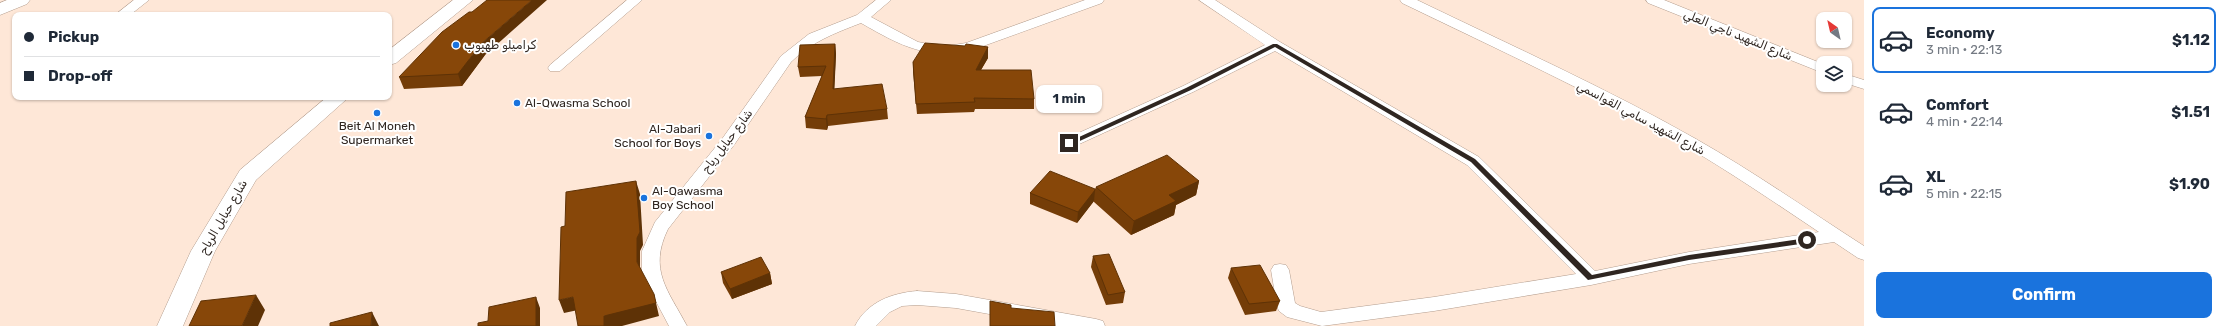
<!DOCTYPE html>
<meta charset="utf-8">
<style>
:root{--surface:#fff;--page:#f2f2f3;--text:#1f2937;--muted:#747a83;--line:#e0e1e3;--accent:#1a73dd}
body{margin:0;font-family:Rubik,Cairo,sans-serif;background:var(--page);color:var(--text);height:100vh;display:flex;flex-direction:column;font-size:15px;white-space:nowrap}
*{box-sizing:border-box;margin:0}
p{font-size:13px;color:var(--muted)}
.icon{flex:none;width:22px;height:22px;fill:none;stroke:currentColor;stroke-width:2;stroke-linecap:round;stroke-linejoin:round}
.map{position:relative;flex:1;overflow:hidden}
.sheet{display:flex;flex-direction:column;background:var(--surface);width:360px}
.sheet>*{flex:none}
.top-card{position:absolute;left:12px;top:12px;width:380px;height:88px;border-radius:8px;box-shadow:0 1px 3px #0004;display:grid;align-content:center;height:88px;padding:0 12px;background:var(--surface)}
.needle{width:26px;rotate:326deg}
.buttons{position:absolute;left:1816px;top:12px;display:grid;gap:8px}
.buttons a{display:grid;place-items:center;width:36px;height:36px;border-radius:8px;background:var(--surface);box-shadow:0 1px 3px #0004;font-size:20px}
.end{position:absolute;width:18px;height:18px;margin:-9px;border:5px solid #2f2621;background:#fff;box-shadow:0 0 0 2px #fff}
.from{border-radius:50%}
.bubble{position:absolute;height:28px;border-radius:8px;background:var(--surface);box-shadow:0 1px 3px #0004;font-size:13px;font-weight:700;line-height:28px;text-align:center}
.top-card b{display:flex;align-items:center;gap:14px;height:38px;font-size:15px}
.top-card b+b{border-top:1px solid var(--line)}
.top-card i{width:10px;height:10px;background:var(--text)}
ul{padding:7px 0 0;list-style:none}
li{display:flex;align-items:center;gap:12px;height:66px;margin:0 8px 6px;padding:0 4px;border:2px solid transparent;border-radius:8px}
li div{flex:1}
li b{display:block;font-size:15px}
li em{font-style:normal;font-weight:700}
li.current{border-color:var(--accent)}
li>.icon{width:36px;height:36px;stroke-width:1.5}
.button{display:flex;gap:8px;margin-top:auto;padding:8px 12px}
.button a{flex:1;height:46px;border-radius:8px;background:var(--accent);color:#fff;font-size:16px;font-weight:700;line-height:46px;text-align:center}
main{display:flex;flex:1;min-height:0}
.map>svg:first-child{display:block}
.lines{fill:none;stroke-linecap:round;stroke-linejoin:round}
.street-casing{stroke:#b39d8e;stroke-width:1}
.secondary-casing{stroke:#b39d8e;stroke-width:1}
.street{fill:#fff;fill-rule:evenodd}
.secondary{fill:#fff;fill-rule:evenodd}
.wall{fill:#743d08}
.shaded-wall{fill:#5e3206}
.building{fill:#874709;stroke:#5e3206}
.route{fill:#2f2621}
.poi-dot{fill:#1a73dd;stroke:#fff;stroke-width:1.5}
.labels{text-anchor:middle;stroke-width:4;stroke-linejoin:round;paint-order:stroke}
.street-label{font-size:12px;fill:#2f2621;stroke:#fff}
.poi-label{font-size:12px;fill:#2f2621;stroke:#fff;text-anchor:start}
</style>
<main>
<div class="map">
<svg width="1864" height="326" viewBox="0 0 1864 326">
<rect width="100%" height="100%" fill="#fee7d7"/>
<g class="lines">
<defs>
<path id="street" d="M134 0H149L130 15H115Z
M627 0H642L560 71H550L548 68 550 65Z
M876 0H891L871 17 918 42 939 46 954 45 966 43 1085 0H1104L1102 3 975 49C928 61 901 46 861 23 835 33 811 42 791 62L734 145 668 229C648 270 668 290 687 326H669L642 275V251L655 222 722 139 781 56 809 34 857 15Z
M1199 0H1215L1280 42 1479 157 1595 271 1689 252 1819 232C1774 202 1730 172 1684 145 1593 93 1497 49 1402 3L1400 0H1417C1510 45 1606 88 1696 139 1754 172 1808 210 1864 246V260L1858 258 1834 242 1689 264 1591 285 1434 311 1322 326 1287 317 1279 311 1277 306 1271 270 1274 265 1280 264 1286 265 1289 270 1295 303 1300 306 1321 312 1434 297 1576 274 1467 165 1275 51 1193 92 1075 146H1063L1061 143 1063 140 1183 86 1265 45Z
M1646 0H1664L1823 64V73L1648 3Z
M1845 74 1864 80V89L1845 83Z
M917 291 956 294 1096 319 1103 321 1105 326H1056L956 308 917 305 902 306 890 312 876 326H855C867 302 892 293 917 291Z"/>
<path id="secondary" d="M7 0H30L27 4 0 15V3Z
M453 0H473L396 63 389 65V50Z
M327 97H349L256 180 215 251 183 326H157L191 251 240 170Z"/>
</defs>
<use href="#street" class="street-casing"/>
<use href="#secondary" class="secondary-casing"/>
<use href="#street" class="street"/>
<use href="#secondary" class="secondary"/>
</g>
<path class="wall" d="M835 44 836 54 834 89 887 109 888 119 828 126 827 130 806 128 805 117 822 76 800 77 798 67Z
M965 46 988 47V58L981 70 1034 99V109H975L974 112 917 114 913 72V62Z
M485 55 462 86 404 89 399 77Z
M1199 181 1196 195 1176 205 1174 215 1131 235 1094 202V201L1077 223 1030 204V193L1095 189 1096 187Z
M1093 256 1125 292 1123 303 1106 305 1091 267Z
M1231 268 1280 301 1276 311 1245 315 1228 278Z
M721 272 770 273 772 284 732 299 723 283Z"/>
<path class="shaded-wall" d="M532 0H547L485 55 462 86 458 74 481 44Z
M835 44 836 54 834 99 833 89Z
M988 47V58L975 80 976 70Z
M827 115 828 126 827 130 826 119Z
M636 181 640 194 643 245 640 251V275L637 262Z
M1199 181 1196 195 1176 205 1174 215 1131 235 1134 221 1169 195Z
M1095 190 1094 201 1077 223 1078 212Z
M770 273 772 284 732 299 730 289Z
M654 294 659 316 622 326H604V316Z
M256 295 265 310 258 326H242Z
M536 297 540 308V326H536Z
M573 297 578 310 564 313 559 300Z
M372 312 379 326H371Z"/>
<path class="building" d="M487 0H532L481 44 458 74 399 77 442 32 469 12H472Z
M925 43 965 46 966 44 988 47 976 70H1031L1034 99 974 98 975 102 916 104 913 62Z
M835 44 833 89 882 84 887 109 827 115 826 119 805 117 826 66 798 67 800 45Z
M1167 155 1199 181 1169 195 1176 201 1134 221 1096 187Z
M1050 171 1095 189V190L1078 212 1030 193Z
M636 181 640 232 637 238V262L654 294 656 303 604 316V326H578L573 297 559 300 561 227 565 226 566 192Z
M1109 254 1125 292 1108 295 1093 256Z
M761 257 770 273 730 289 721 272Z
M1260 265 1280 301 1249 304 1231 268Z
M256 295 242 326H189L201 301Z
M536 297V326H478V323L488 321 489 307Z
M990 301 1011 305V308L1054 312 1055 326H990Z
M372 312 371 326H330V323Z"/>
<path class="route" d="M1273 44H1277L1475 159 1592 275 1689 255 1807 238 1810 240 1807 243 1689 260 1588 280 1471 162 1275 47 1191 90 1071 145 1066 143 1186 88Z"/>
<g class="poi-dot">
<circle cx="456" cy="45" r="4"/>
<circle cx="517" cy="103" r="4"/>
<circle cx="377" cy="113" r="4"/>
<circle cx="709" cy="136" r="4"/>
<circle cx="644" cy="198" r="4"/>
</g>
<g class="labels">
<g class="street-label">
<text transform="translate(1738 35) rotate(22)" y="4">شارع الشهيد ناجي العلي</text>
<text transform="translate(1641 118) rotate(28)" y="4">شارع الشهيد سامي القواسمي</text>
<text transform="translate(727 141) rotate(-53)" y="4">شارع حبايل رياح</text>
<text transform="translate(223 217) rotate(-60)" y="4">شارع حبايل الرياح</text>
</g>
<g class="poi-label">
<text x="464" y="49">كراميلو طهبوب</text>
<text x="525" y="107">Al-Qwasma School</text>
<text x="377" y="130" text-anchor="middle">Beit Al Moneh<tspan x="377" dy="14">Supermarket</tspan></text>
<text x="701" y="133" text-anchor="end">Al-Jabari<tspan x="701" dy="14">School for Boys</tspan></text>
<text x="652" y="195">Al-Qawasma<tspan x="652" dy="14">Boy School</tspan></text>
</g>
</g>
</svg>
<div class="buttons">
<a><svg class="needle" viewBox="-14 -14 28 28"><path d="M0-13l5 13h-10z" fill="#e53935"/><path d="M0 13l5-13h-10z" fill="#747a83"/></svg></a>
<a><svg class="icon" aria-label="layers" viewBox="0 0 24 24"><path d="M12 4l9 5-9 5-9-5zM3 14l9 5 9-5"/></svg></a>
</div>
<i class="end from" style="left:1807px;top:240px"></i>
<i class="end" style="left:1069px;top:143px"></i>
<div class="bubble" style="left:1036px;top:85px;width:66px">1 min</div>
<div class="top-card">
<b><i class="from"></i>Pickup</b>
<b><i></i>Drop-off</b>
</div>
</div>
<section class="sheet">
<ul>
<li class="current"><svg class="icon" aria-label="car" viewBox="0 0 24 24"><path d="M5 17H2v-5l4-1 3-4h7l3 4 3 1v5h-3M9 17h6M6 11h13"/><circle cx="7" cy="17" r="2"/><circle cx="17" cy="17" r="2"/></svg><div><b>Economy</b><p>3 min · 22:13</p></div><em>$1.12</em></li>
<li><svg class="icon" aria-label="car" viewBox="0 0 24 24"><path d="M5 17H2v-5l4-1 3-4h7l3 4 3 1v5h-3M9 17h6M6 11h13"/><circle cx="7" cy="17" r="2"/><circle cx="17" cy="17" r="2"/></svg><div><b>Comfort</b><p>4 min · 22:14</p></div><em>$1.51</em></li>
<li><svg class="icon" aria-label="car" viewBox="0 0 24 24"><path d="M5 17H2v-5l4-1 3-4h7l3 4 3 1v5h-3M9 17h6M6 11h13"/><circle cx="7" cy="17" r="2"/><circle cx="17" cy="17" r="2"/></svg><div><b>XL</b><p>5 min · 22:15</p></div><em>$1.90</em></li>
</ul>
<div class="button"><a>Confirm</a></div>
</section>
</main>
